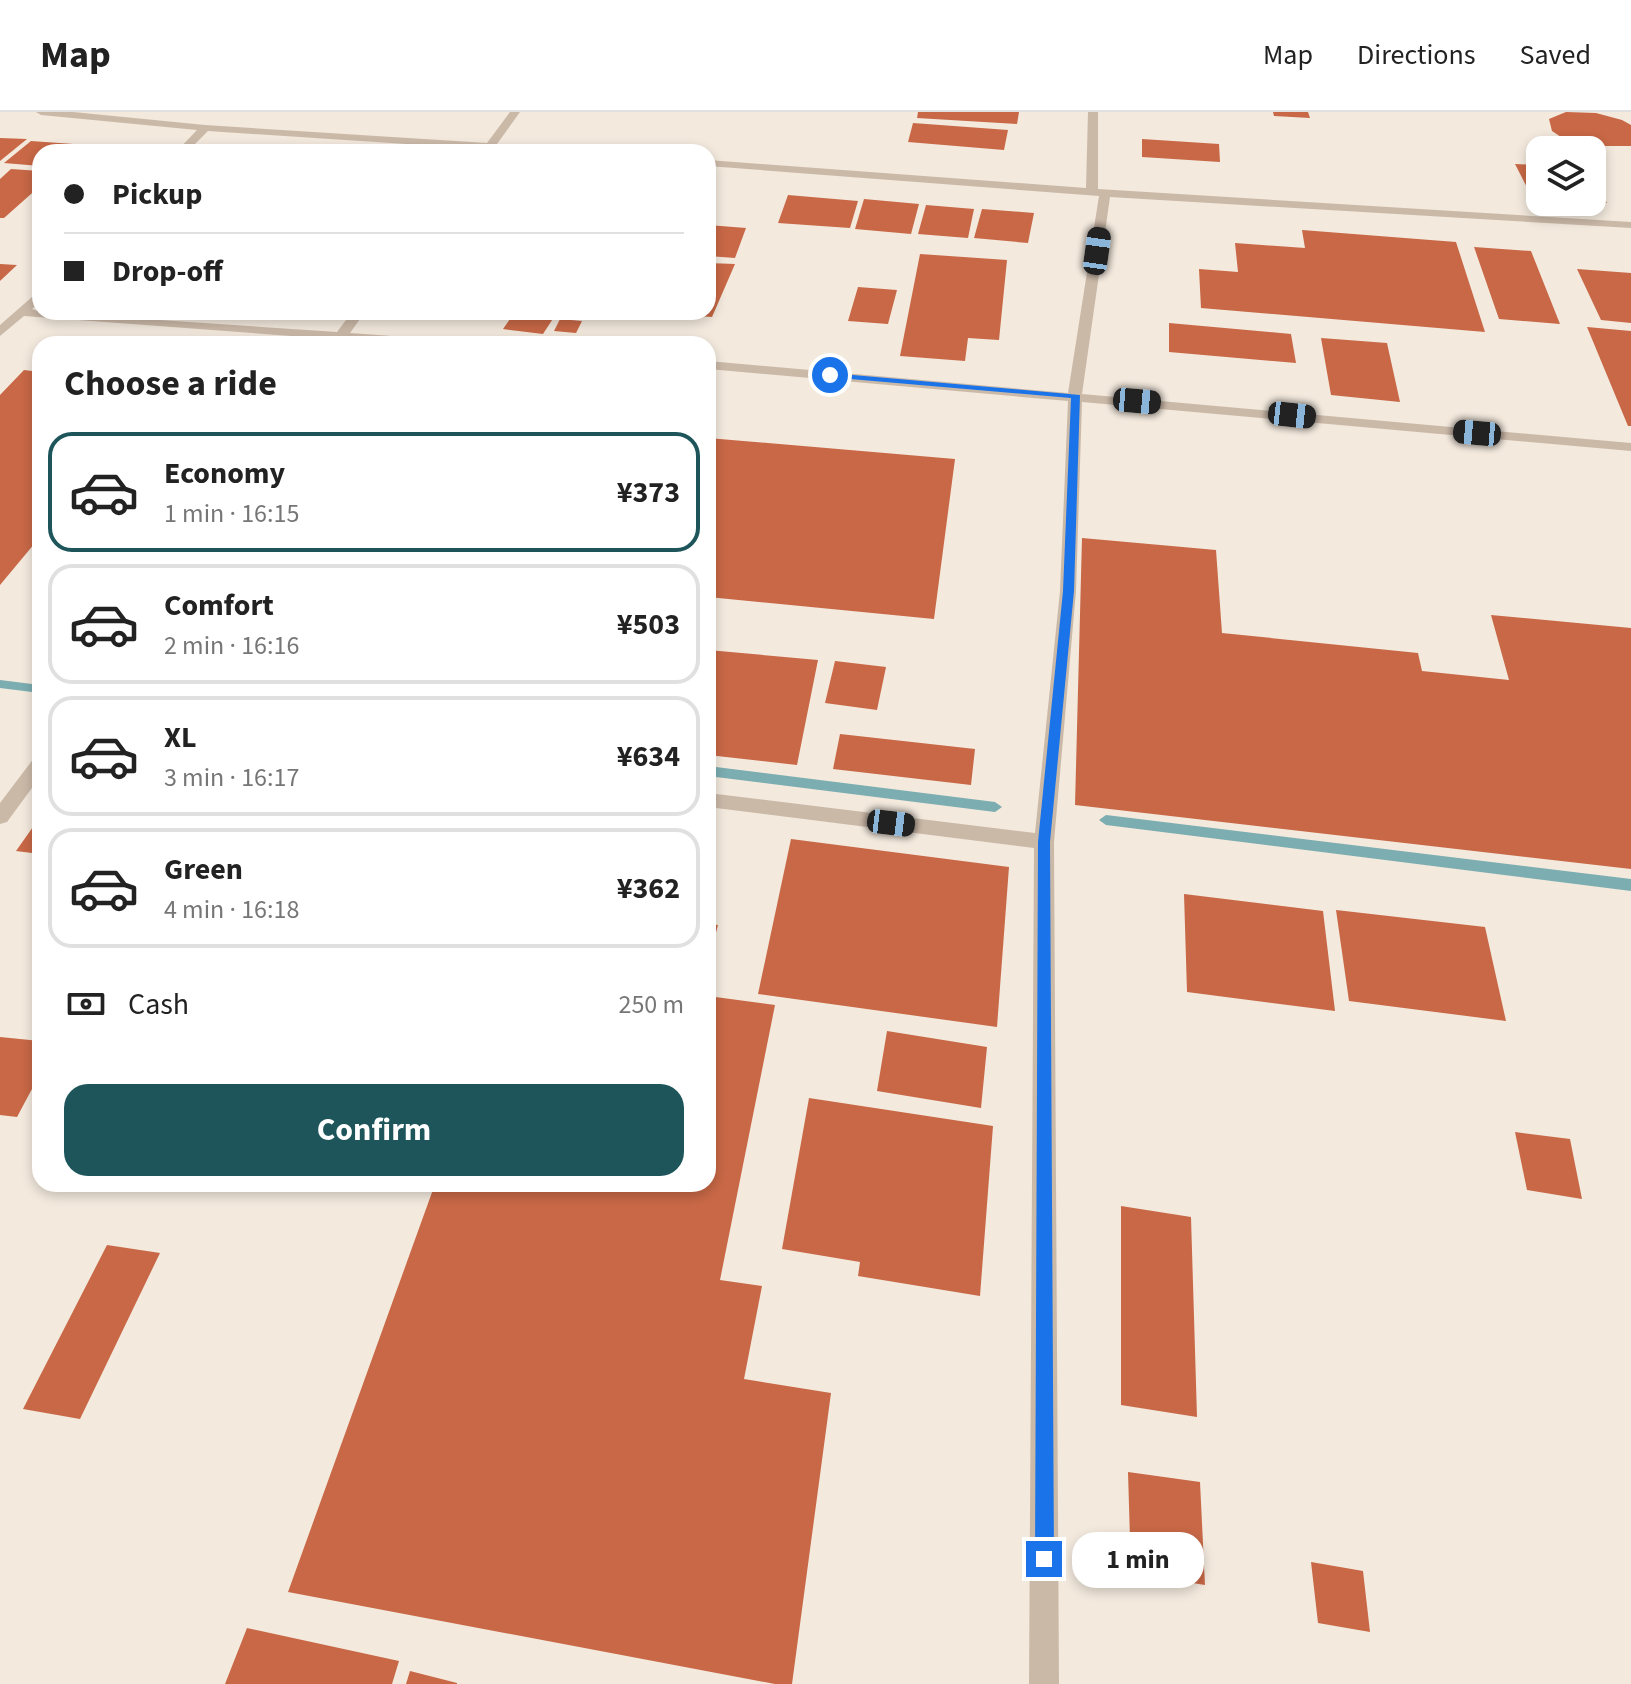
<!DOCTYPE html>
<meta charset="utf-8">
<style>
:root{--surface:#fff;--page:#f6f6f6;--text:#222;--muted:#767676;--line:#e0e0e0;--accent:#1d555b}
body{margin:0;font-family:"Source Sans 3",sans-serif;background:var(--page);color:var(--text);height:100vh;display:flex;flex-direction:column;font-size:30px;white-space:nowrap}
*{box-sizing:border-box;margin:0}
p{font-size:26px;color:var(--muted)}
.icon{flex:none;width:44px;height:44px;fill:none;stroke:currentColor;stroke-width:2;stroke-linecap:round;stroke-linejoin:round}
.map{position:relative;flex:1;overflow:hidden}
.drawer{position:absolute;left:32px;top:224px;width:684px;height:856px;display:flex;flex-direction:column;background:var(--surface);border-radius:24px;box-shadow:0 4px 12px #0003}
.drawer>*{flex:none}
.guide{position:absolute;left:32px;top:32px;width:684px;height:176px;border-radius:24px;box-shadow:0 4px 12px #0003;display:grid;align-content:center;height:176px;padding:0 32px;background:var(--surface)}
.fabs{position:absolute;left:1526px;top:24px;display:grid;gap:16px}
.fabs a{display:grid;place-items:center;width:80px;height:80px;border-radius:16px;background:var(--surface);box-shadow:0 4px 12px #0003;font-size:40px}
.end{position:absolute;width:36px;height:36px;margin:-18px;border:10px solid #1a73e8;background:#fff;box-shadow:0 0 0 4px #fff}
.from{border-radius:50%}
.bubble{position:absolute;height:56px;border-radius:24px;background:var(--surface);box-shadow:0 4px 12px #0003;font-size:26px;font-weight:700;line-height:56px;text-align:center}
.car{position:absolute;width:24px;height:48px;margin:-24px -12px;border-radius:10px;box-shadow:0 0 6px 2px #0007;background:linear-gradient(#222 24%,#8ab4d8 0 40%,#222 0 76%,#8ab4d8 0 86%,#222 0)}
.guide b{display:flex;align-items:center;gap:28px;height:76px;font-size:30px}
.guide b+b{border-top:2px solid var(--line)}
.guide i{width:20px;height:20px;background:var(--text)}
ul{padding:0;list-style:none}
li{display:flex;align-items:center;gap:24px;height:120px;margin:0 16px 12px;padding:0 16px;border:4px solid var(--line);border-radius:24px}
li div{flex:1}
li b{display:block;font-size:30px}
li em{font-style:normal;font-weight:700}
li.active{border-color:var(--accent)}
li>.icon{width:72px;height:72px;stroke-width:1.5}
h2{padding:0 32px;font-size:36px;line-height:96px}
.pay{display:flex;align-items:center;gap:20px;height:88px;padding:0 32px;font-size:30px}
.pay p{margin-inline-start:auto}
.primary-button{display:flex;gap:16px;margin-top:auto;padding:16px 32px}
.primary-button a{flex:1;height:92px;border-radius:24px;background:var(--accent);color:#fff;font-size:32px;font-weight:700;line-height:92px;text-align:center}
header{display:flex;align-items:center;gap:48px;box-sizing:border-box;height:112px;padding:0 40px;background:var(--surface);border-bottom:2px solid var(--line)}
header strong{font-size:38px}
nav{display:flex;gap:44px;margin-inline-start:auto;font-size:28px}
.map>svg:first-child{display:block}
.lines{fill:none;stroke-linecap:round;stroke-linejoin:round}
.stream{fill:#7badb1;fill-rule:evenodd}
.building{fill:#c86846}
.minor{fill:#cbb9a8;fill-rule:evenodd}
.route{fill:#1a73e8}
</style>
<header>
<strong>Map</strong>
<nav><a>Map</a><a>Directions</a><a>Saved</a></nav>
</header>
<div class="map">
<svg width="1631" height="1572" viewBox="0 0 1631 1572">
<rect width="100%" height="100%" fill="#f3e9dd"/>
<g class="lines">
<path class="stream" d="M0 568 40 573V581L0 576Z
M708 654 995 690 1002 695 995 700 708 664Z
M1106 703 1631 767V779L1106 713 1099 708Z"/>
</g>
<path class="building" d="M918 0H1019L1017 12 917 6Z
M1273 0H1308L1310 6 1274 4Z
M1566 0 1596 1 1622 8 1631 13V34H1590L1561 25 1552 19 1549 7Z
M913 11 1008 18 1004 38 908 30Z
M0 26 27 27 0 49Z
M1142 27 1219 32 1220 50 1142 45Z
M31 29 144 37 141 40H40V54L4 51Z
M1515 52 1540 53V87H1533Z
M11 57 40 59V74L4 106H0V67Z
M1592 66 1607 91 1592 90Z
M788 83 858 89 850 116 778 111Z
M864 87 919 92 911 122 855 117Z
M926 93 974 97 968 126 918 122Z
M982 97 1034 101 1028 131 974 126Z
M708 113 746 116 735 146 708 144Z
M1302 118 1456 130 1485 220 1201 196 1199 157 1238 160 1235 131 1305 136Z
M1474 135 1531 139 1560 212 1499 207Z
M920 142 1007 148 999 228 968 226 965 249 900 244Z
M708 151 735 152 712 205 670 202 708 200Z
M0 152 17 153 0 169Z
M1577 157 1631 161V211L1601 208Z
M858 175 897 178 888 212 848 209Z
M542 201 556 202 543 222 503 217 510 207 521 208Z
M560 207 582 209 576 221 554 219Z
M1169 211 1291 222 1296 251 1169 240Z
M1587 215 1631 219V314H1628Z
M1321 226 1387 231 1400 290 1331 283Z
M24 258 40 260V425L0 473V283Z
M708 326 955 347 934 507 708 485Z
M1082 426 1216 438 1222 521 1418 541 1422 559 1509 568 1491 503 1631 516V757L1075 693Z
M708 538 818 548 797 653 708 643Z
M835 549 886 555 877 598 825 591Z
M840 622 975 637 971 673 833 657Z
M40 705V742L16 739Z
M791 727 1009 755 997 915 758 882Z
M1184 782 1323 799 1335 899 1187 880Z
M1336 798 1485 815 1506 909 1349 889Z
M708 812 718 813 709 848H708Z
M708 884 775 893 720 1168 762 1174 744 1267 831 1281 792 1572H775L288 1480 435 1072H708Z
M887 919 987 935 981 996 877 979Z
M0 925 40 929V962L17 1005 0 1003Z
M809 986 993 1014 980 1184 858 1164 860 1150 782 1137Z
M1515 1020 1570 1027 1582 1087 1527 1078Z
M1121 1094 1191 1105 1197 1305 1121 1293Z
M107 1133 160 1141 80 1307 23 1297Z
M1128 1360 1200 1370 1205 1473 1131 1461Z
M1311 1450 1363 1459 1370 1520 1318 1511Z
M247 1516 399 1549 392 1572H225Z
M410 1559 457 1571V1572H406Z"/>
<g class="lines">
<path class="minor" d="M36 0H73L205 13 487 31 510 0H520L497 32 569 37 574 40H481L482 37 208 19 187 40H176L197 18 41 3Z
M1088 0H1098V77L1631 110V116L1110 85 1082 282 1631 331V339L1082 290 1076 479 1054 730 1059 1572H1029L1034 736 708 695V681L1035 721 1060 479 1068 289 708 257V249L1068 281 1099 84 708 54V48L1086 76Z
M40 178V189L32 197 40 200 337 220 352 200H365L350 221 448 228 455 232 345 228 342 232H328L332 227 24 204 0 224V213Z
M40 644V665L7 710 0 712V691L34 646Z"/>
</g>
<path class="route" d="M830 261 1080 283 1074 479 1050 730 1054 1447 1051 1454 1044 1456 1038 1454 1035 1447 1038 730 1063 479 1071 286 827 265Z"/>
</svg>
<div class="fabs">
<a><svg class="icon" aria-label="layers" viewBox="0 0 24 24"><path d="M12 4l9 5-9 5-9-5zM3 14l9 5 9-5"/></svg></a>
</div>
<i class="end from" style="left:830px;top:263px"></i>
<i class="end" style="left:1044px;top:1447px"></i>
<div class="bubble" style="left:1072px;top:1420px;width:132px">1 min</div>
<i class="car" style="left:1097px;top:139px;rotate:8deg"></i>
<i class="car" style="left:1137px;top:289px;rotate:95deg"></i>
<i class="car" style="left:1292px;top:303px;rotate:96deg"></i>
<i class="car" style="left:1477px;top:321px;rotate:275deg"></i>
<i class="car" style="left:891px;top:711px;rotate:97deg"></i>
<div class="guide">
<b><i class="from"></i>Pickup</b>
<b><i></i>Drop-off</b>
</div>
<section class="drawer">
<h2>Choose a ride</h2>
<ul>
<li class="active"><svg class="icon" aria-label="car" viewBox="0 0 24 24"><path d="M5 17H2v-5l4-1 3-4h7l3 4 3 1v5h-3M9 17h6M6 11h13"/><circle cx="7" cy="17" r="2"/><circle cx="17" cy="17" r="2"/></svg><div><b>Economy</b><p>1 min · 16:15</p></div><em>¥373</em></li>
<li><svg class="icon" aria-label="car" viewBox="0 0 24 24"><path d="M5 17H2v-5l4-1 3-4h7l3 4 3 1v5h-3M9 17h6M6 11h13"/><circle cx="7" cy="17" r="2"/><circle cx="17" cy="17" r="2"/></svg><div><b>Comfort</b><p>2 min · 16:16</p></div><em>¥503</em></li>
<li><svg class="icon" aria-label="car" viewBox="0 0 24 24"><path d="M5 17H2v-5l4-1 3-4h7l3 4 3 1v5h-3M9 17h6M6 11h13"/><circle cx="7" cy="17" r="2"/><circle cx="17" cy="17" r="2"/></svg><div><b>XL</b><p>3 min · 16:17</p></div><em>¥634</em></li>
<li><svg class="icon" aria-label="car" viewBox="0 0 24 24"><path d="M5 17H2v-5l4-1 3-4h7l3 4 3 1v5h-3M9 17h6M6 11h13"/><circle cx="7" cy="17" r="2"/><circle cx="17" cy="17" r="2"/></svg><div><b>Green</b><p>4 min · 16:18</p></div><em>¥362</em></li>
</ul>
<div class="pay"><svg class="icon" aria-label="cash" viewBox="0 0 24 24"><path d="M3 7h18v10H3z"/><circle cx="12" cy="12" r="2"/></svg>Cash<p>250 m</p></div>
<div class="primary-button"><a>Confirm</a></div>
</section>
</div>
